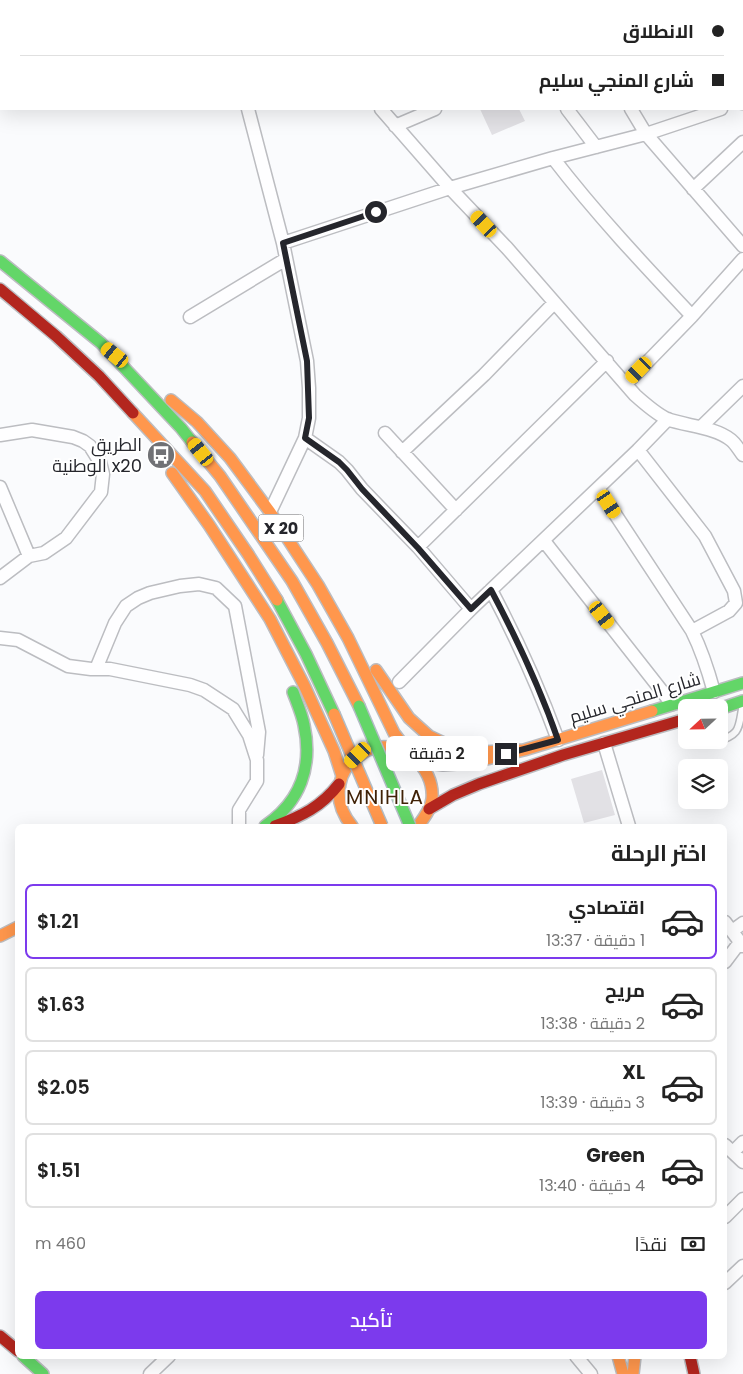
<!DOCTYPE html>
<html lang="ar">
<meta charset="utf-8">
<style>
:root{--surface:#fff;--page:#f6f6f6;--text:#222;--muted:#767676;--line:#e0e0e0;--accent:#7c3aed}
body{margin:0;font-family:Poppins,Cairo,sans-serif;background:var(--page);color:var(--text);direction:rtl;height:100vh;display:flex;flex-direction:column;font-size:19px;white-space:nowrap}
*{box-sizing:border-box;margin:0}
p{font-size:16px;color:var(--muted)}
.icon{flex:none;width:28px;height:28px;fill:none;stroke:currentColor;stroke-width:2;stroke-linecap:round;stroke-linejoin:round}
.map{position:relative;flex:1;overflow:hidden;direction:ltr}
.panel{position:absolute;left:15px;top:824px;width:712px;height:535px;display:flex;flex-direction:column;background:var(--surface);border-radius:8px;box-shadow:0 5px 20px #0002;direction:rtl}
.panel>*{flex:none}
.top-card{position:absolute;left:0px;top:0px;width:744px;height:110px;box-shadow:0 5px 20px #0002;direction:rtl;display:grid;align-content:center;height:110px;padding:0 20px;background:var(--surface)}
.needle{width:32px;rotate:248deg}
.fabs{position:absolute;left:678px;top:699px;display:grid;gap:10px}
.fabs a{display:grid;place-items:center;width:50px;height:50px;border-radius:8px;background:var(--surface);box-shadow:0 5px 20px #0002;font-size:25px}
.end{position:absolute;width:22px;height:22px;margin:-11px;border:6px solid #25262c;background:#fff;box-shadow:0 0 0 2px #fff}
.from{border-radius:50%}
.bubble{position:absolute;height:35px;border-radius:8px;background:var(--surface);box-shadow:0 5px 20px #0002;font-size:16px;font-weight:600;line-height:35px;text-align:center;direction:rtl}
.car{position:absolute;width:15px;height:30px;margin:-15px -8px;border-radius:6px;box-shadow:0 0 4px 1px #0007;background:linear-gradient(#f5c518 24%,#345 0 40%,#f5c518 0 76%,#345 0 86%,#f5c518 0)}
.top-card b{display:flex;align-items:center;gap:18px;height:48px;font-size:19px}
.top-card b+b{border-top:1px solid var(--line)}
.top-card i{width:12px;height:12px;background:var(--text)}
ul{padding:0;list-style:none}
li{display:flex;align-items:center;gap:15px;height:75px;margin:0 10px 8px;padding:0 10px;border:2px solid var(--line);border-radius:8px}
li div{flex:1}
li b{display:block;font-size:19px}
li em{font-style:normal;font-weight:600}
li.on{border-color:var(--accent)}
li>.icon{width:45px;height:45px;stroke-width:1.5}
h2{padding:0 20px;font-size:22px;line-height:60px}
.pay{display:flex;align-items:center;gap:12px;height:55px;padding:0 20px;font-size:19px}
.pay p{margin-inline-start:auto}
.cta{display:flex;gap:10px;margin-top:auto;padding:10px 20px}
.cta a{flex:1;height:58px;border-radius:8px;background:var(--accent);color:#fff;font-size:20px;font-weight:600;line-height:58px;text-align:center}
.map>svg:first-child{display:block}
.building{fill:#e2e1e5}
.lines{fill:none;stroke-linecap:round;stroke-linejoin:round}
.lane-casing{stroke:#bcbdc1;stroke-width:9}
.street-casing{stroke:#bcbdc1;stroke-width:15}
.fast-casing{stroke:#bcbdc1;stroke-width:14}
.slow-casing{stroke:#bcbdc1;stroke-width:14}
.jam-casing{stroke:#bcbdc1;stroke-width:14}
.lane{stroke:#fefeff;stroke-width:6}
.street{stroke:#fefeff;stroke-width:12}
.fast{stroke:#63d668;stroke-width:11}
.slow{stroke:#ff974d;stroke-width:11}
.jam{stroke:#b3261e;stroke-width:11}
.fast-bridge-casing{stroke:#b2bcc5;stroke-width:14;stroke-linecap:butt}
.slow-bridge-casing{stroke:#b2bcc5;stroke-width:14;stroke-linecap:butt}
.fast-bridge{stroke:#63d668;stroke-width:11}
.slow-bridge{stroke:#ff974d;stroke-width:11}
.route{stroke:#25262c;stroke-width:6}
.labels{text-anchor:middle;stroke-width:4;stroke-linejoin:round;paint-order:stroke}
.shield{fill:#fff;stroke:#66676b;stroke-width:1}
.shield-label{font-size:16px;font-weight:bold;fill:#25262c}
.poi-label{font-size:18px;fill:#25262c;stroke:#fff;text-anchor:end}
.street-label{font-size:18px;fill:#25262c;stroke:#fff}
.quarter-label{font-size:20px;letter-spacing:1px;fill:#402207;stroke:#fff}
</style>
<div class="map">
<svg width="743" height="1374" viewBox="0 0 743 1374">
<rect width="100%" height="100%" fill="#fafbfd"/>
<path class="building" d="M480 109H519L525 121 492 135Z
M602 770 615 815 584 823 571 779Z"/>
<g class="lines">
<defs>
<path id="lane" d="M698 740C704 745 709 744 716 742 742 734 738 728 743 704"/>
<path id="street" d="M485 0 486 1
M636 0 637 1
M707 0V1
M340 1 342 0
M448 1 450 0
M586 1 589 0
M742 66 743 67
M742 103H743
M248 109 283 243 307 361 309 388V418L305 438 270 512
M381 109 450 188 507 248 635 395C645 404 655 413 667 419 686 426 715 427 731 440 736 444 739 450 743 455
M567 109 596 147
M631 109 646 134 743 246
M395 126 435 109
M553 158C596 214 644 265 692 316
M693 189 743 142
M283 243 450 188 553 158 646 134 721 109
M190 317 286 259
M626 384 692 316 743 259
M701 427 743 386
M385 433 456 510
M0 435 32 430 73 437 83 441 90 446 100 462 103 474 101 492 66 538 44 553 29 556 0 578
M305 438 339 462 347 470 362 489 418 547 471 609
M638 450 705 536 734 591 736 603 729 611 692 631
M402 452 484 375 554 303
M0 487 29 556
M598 488 692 631C702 651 708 670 714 692
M544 541 672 704
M418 547 607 361
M491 590C517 639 539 688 558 740
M0 638 18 640 68 666 91 669H110L190 685 204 690 233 709 249 735 257 760V781L239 810V826
M96 669 115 623 126 606 138 598 150 593 180 586 199 584 216 588 235 606 259 732 257 755
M399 682 471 609 638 450 668 419
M604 743 629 826
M725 922 743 946
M732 931 743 923
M725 962 740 942
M725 1145 743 1162
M733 1152 743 1142
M725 1217 743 1199
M725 1283 743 1266
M576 1356 591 1374
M150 1374 169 1356"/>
<path id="fast" d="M0 19 1 18
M0 261 101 343 181 428 192 442
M277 600 306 654 334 714
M719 709 743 701
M652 711 743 683
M265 826C300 802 313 767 304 725 302 714 297 703 293 692
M23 1356 43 1374"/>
<path id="slow" d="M20 1 22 0
M171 400 197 422 230 458 270 512 318 585 348 638 394 733 409 753
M133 413 205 491 248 554 277 600
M192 442 220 476 292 581 327 643 359 706
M172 473 209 525 270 619 304 685 334 751 342 776
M376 670 409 718 429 736 448 745 480 752 524 750
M420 762 443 765 470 763 524 750 652 711
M352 826C342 814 337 799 340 784 342 771 349 763 359 756 362 754 365 751 368 750 400 737 435 766 432 799 431 809 424 818 418 826
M0 936 18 927
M618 1356 623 1374
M633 1374 635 1356"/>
<path id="jam" d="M0 289 56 336 99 376 133 413
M429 809 453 795 479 784 563 755 686 719
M275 826C302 816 321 807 339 784
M0 1336 18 1351
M690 1356 694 1374"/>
</defs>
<use href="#lane" class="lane-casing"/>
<use href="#street" class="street-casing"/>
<use href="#fast" class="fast-casing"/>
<use href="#slow" class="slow-casing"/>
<use href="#jam" class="jam-casing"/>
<use href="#lane" class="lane"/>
<use href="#street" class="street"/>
<use href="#fast" class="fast"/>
<use href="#slow" class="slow"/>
<use href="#jam" class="jam"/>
<defs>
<path id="fast-bridge" d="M359 706 410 826"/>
<path id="slow-bridge" d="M334 714 382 826"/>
</defs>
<use href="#fast-bridge" class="fast-bridge-casing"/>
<use href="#slow-bridge" class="slow-bridge-casing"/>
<use href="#fast-bridge" class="fast-bridge"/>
<use href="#slow-bridge" class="slow-bridge"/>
</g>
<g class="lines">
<path class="route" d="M376 212 283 243 307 361 309 418 305 438 339 462 347 470 362 489 418 548 471 609 491 590C517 639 540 688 558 740L506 754"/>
</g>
<defs>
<symbol id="bus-disc" viewBox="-11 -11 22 22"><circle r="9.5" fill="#707175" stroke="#fff"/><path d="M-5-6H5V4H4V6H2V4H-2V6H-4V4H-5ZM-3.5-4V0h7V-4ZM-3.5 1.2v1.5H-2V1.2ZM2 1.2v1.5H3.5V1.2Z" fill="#fff"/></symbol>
</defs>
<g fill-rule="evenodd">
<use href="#bus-disc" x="145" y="439" width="32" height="32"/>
</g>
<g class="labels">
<rect class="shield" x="258.5" y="514.5" width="45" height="27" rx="4"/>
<g class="shield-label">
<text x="281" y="534">X 20</text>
</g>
<g class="poi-label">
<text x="142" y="451">الطريق<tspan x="142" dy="21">الوطنية x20</tspan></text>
</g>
<g class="street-label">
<text transform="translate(635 698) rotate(-17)" y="6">شارع المنجي سليم</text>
</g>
<g class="quarter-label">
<text x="385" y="804">MNIHLA</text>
</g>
</g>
</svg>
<div class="fabs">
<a><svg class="needle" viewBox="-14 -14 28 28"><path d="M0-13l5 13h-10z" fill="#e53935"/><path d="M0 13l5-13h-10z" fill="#767676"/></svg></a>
<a><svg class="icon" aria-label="layers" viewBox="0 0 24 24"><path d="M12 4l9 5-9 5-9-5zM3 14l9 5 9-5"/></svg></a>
</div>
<i class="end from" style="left:376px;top:212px"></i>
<i class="end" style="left:506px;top:754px"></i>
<div class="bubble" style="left:386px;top:736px;width:102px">2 دقيقة</div>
<i class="car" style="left:484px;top:224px;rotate:317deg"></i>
<i class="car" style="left:115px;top:355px;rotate:309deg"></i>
<i class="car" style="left:639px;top:370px;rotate:224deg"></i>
<i class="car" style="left:201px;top:452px;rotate:321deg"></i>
<i class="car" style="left:609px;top:504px;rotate:147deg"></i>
<i class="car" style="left:602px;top:615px;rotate:142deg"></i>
<i class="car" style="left:358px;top:755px;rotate:226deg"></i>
<div class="top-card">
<b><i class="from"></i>الانطلاق</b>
<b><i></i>شارع المنجي سليم</b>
</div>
<section class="panel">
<h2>اختر الرحلة</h2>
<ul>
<li class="on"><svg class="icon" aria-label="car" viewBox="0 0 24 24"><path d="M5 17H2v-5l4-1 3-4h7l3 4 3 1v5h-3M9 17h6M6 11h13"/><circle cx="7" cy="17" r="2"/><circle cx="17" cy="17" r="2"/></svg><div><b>اقتصادي</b><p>1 دقيقة · 13:37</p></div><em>$1.21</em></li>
<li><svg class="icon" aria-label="car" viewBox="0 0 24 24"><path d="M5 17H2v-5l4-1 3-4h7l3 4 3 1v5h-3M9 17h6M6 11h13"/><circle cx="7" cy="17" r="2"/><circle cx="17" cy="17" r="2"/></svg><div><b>مريح</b><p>2 دقيقة · 13:38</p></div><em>$1.63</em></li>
<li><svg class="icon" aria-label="car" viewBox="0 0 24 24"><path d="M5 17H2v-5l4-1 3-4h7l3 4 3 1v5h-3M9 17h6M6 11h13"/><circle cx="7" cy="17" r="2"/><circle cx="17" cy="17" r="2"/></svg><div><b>XL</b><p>3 دقيقة · 13:39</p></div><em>$2.05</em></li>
<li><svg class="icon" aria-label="car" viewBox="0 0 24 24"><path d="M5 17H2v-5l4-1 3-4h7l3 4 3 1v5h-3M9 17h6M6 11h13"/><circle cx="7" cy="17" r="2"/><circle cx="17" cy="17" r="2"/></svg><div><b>Green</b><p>4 دقيقة · 13:40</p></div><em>$1.51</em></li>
</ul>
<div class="pay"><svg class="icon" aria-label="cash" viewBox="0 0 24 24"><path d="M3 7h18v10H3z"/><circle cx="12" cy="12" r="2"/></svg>نقدًا<p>460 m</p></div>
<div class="cta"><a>تأكيد</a></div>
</section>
</div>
